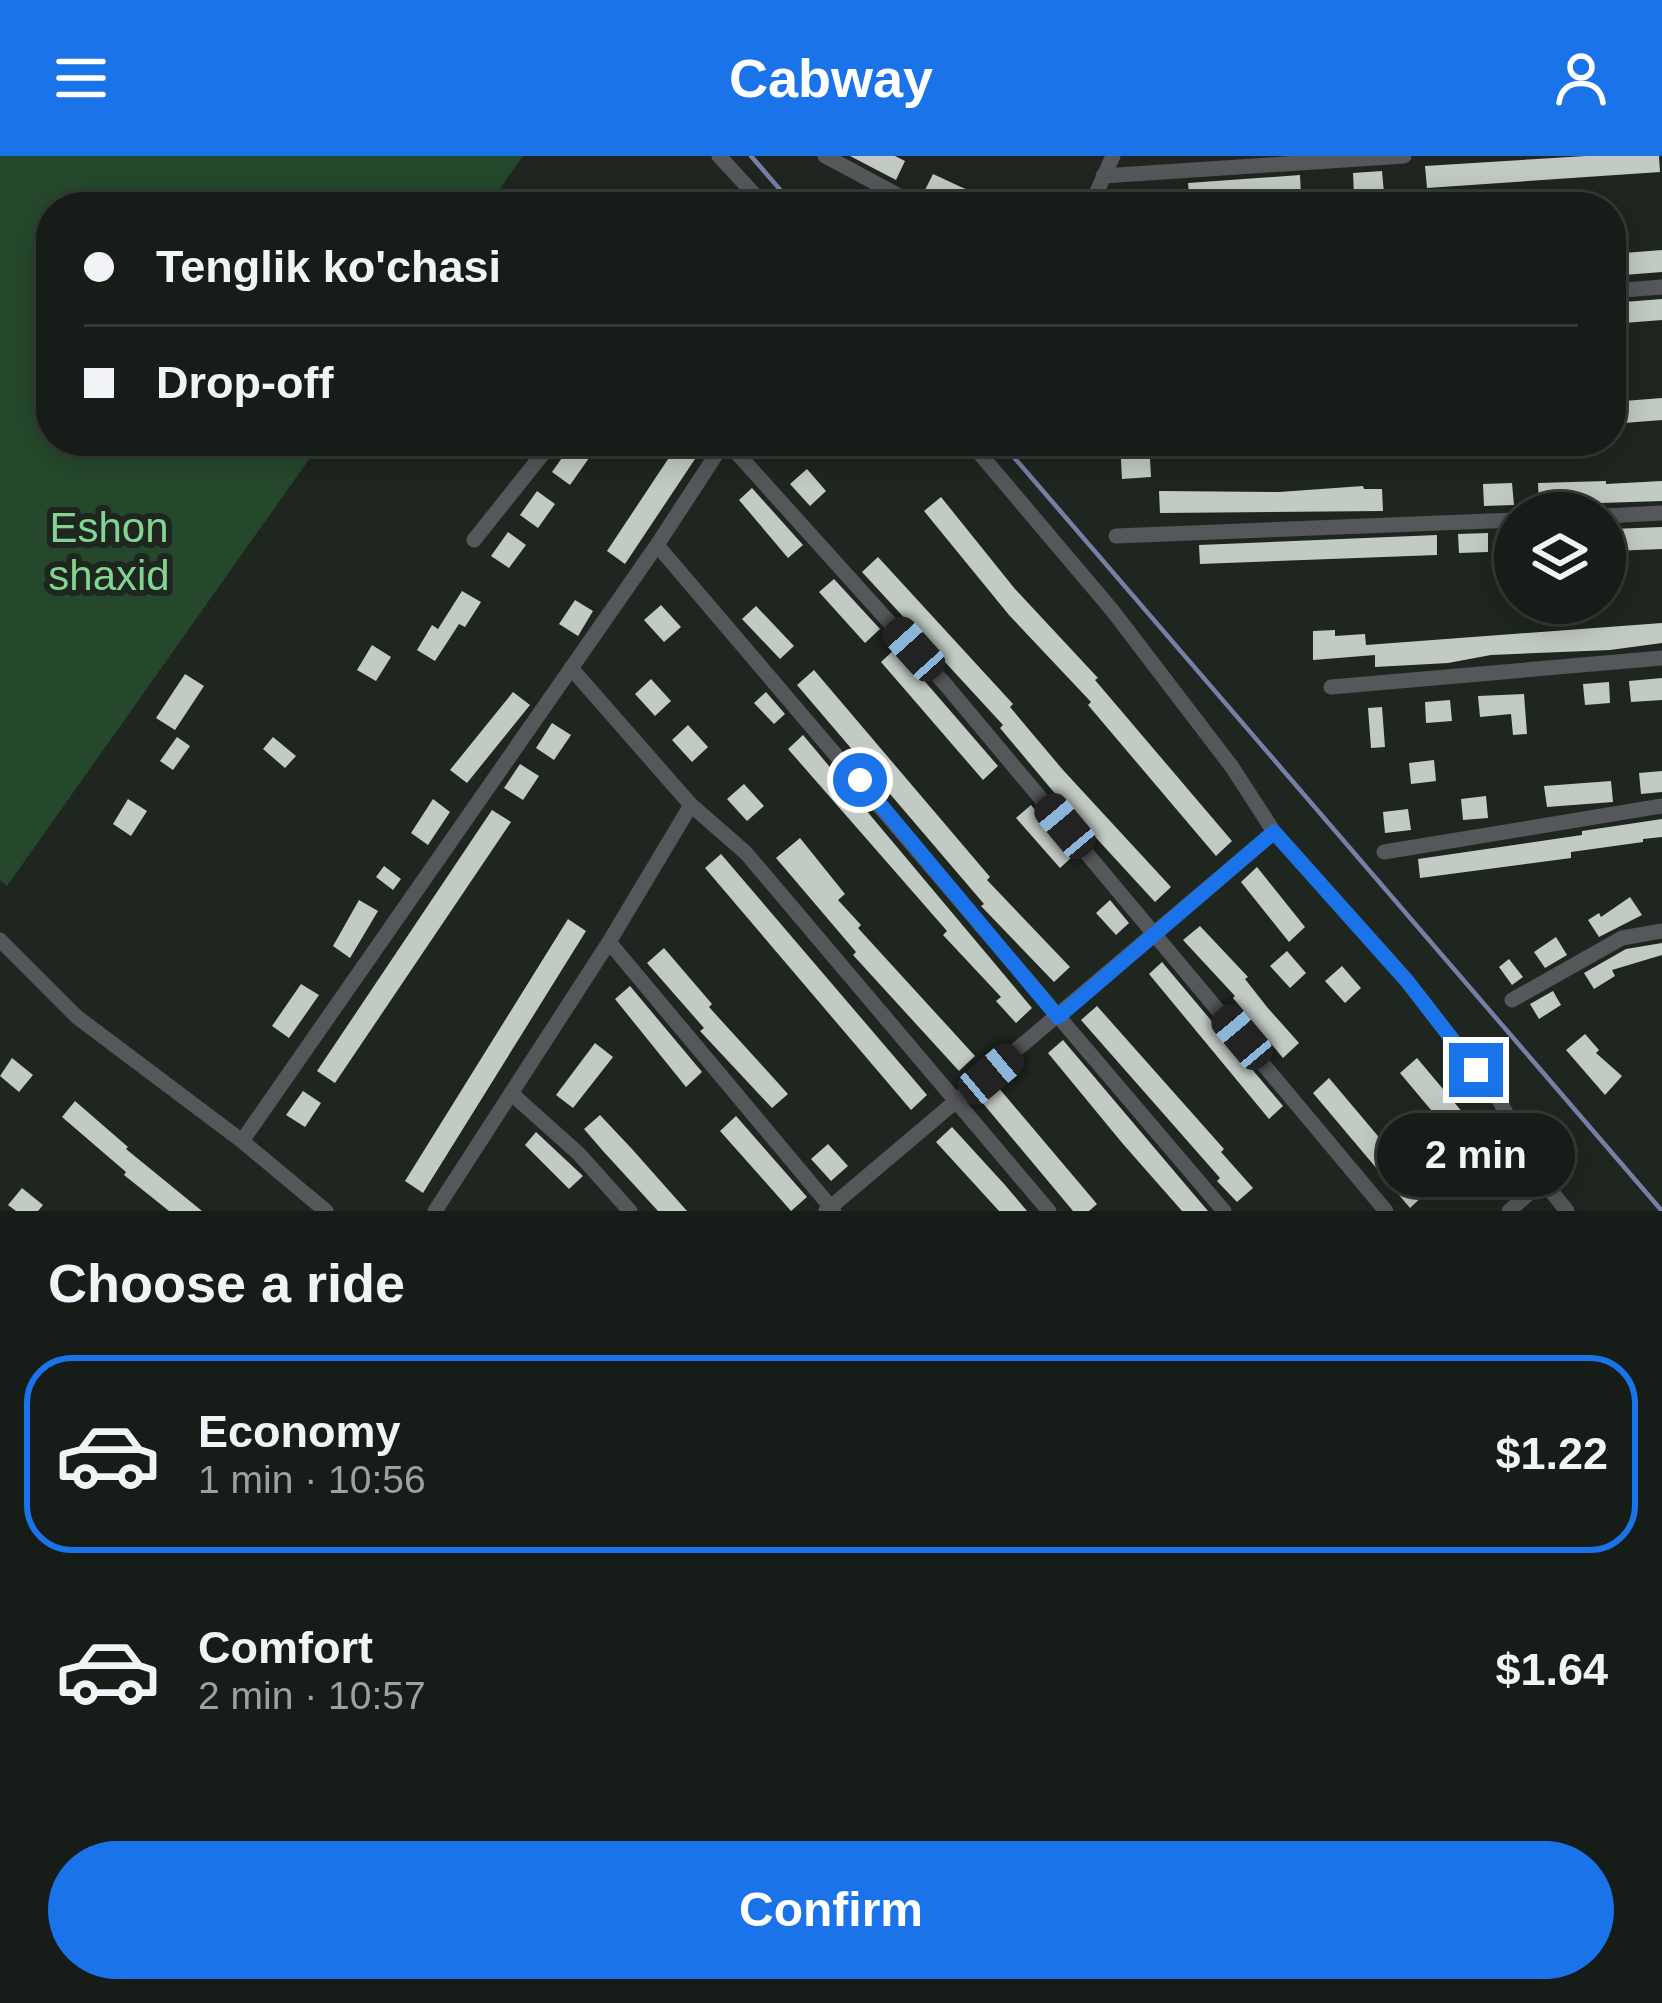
<!DOCTYPE html>
<meta charset="utf-8">
<style>
:root{--surface:#161c17;--page:#1f2520;--text:#f1f3f6;--muted:#9ea1a1;--line:#353a36;--accent:#1a73e8}
body{margin:0;font-family:Helvetica,sans-serif;background:var(--page);color:var(--text);height:100vh;display:flex;flex-direction:column;font-size:45px;white-space:nowrap}
*{box-sizing:border-box;margin:0}
p{font-size:39px;color:var(--muted)}
.icon{flex:none;width:66px;height:66px;fill:none;stroke:currentColor;stroke-width:2;stroke-linecap:round;stroke-linejoin:round}
.map{position:relative;height:1055px;overflow:hidden}
.side{display:flex;flex-direction:column;background:var(--surface);flex:1}
.side>*{flex:none}
.guide{position:absolute;left:36px;top:36px;width:1590px;height:264px;border-radius:48px;box-shadow:0 6px 30px #0003,0 0 0 3px var(--line);display:grid;align-content:center;height:264px;padding:0 48px;background:var(--surface)}
.fabs{position:absolute;left:1494px;top:336px;display:grid;gap:24px}
.fabs a{display:grid;place-items:center;width:132px;height:132px;border-radius:50%;background:var(--surface);box-shadow:0 6px 30px #0003,0 0 0 3px var(--line);font-size:60px}
.end{position:absolute;width:54px;height:54px;margin:-27px;border:15px solid #1a73e8;background:#fff;box-shadow:0 0 0 6px #fff}
.from{border-radius:50%}
.bubble{position:absolute;height:84px;border-radius:42px;background:var(--surface);box-shadow:0 6px 30px #0003,0 0 0 3px var(--line);font-size:39px;font-weight:700;line-height:84px;text-align:center}
.car{position:absolute;width:36px;height:72px;margin:-36px -18px;border-radius:15px;box-shadow:0 0 9px 3px #0007;background:linear-gradient(#222 24%,#8ab4d8 0 40%,#222 0 76%,#8ab4d8 0 86%,#222 0)}
.guide b{display:flex;align-items:center;gap:42px;height:114px;font-size:45px}
.guide b+b{border-top:3px solid var(--line)}
.guide i{width:30px;height:30px;background:var(--text)}
ul{padding:0;list-style:none}
li{display:flex;align-items:center;gap:36px;height:198px;margin:0 24px 18px;padding:0 24px;border:6px solid transparent;border-radius:48px}
li div{flex:1}
li b{display:block;font-size:45px}
li em{font-style:normal;font-weight:700}
li.selected{border-color:var(--accent)}
li>.icon{width:108px;height:108px;stroke-width:1.5}
h2{padding:0 48px;font-size:54px;line-height:144px}
.action{display:flex;gap:24px;margin-top:auto;padding:24px 48px}
.action a{flex:1;height:138px;border-radius:72px;background:var(--accent);color:#fff;font-size:48px;font-weight:700;line-height:138px;text-align:center}
header{display:flex;justify-content:space-between;align-items:center;height:156px;padding:0 48px;background:var(--accent);color:#fff;font-size:54px;font-weight:700}
.map>svg:first-child{display:block}
.green{fill:#25482c}
.lines{fill:none;stroke-linecap:round;stroke-linejoin:round}
.stream{stroke:#7680a7;stroke-width:4.5}
.building{fill:#c2cbc3}
.minor{stroke:#56575b;stroke-width:15}
.route{stroke:#1a73e8;stroke-width:15}
.labels{text-anchor:middle;stroke-width:12;stroke-linejoin:round;paint-order:stroke}
.park-label{font-size:42px;fill:#81d591;stroke:#1e261f}
</style>
<header><svg class="icon" aria-label="menu" viewBox="0 0 24 24"><path d="M4 6h16M4 12h16M4 18h16"/></svg>Cabway<svg class="icon" aria-label="person" viewBox="0 0 24 24"><circle cx="12" cy="8" r="4"/><path d="M4 21q1-7 8-7t8 7"/></svg></header>
<div class="map">
<svg width="1662" height="1055" viewBox="0 0 1662 1055">
<rect width="100%" height="100%" fill="#1e261f"/>
<path class="green" d="M0 0H523L487 51H51V285H322L7 730 0 724Z"/>
<g class="lines">
<path class="stream" d="M751 0 795 51
M1000 285 1662 1055"/>
</g>
<path class="building" d="M850 0H895L905 5 896 24Z
M1586 0H1659L1660 16 1427 32 1425 10Z
M1382 15 1384 37 1354 39 1353 17Z
M933 18 961 31 1007 51H951L923 38Z
M1300 19 1301 40 1190 49 1188 27Z
M1662 94V116L1611 120V98Z
M1662 143V164L1611 168V147Z
M1662 242V264L1611 268V246Z
M574 285H601L570 329 552 316Z
M680 285H707L625 408 607 395Z
M1120 285H1149L1151 321 1122 323Z
M807 313 826 335 810 350 790 328Z
M1606 325V328L1662 325V345L1539 349 1538 327Z
M1512 327 1514 349 1484 350 1483 328Z
M1363 330 1364 333H1382L1383 355 1160 357 1159 335 1279 336Z
M752 332 803 389 788 402 739 344Z
M537 335 555 348 538 372 520 359Z
M941 341 1015 433 1098 522 1095 524 1232 685 1216 700 1088 549 1091 546 1009 459 924 355Z
M1662 371V393L1612 395V373Z
M508 376 526 389 509 412 491 400Z
M1488 377V396L1459 397 1458 378Z
M1437 379V399L1200 408 1199 389Z
M878 401 1013 548 1010 551 1063 614 1171 731 1155 746 1052 634 1000 572 1003 569 862 416Z
M834 423 880 473 865 487 819 436Z
M462 435 481 446 465 471 459 468 435 505 417 494 432 469 438 473Z
M575 444 593 455 578 480 559 468Z
M661 449 681 471 664 486 644 464Z
M756 450 794 490 780 503 742 463Z
M1662 467V487L1610 494 1491 499 1448 507 1375 511V499L1313 504V475L1335 474V480L1365 478 1366 489Z
M372 489 391 501 376 525 357 514Z
M896 492 998 610 983 624 881 506Z
M814 514 990 721 987 724 1070 811 1054 826 981 750 984 748 797 529Z
M185 518 204 530 175 574 156 562Z
M1662 522V544L1631 546 1629 525Z
M651 523 671 545 655 560 635 538Z
M1609 526 1610 547 1585 549 1583 528Z
M513 536 530 549 467 627 450 614Z
M766 536 785 558 774 568 754 547Z
M1524 538 1527 578 1513 579 1511 558 1480 561 1478 540Z
M1450 544 1452 565 1426 567 1425 546Z
M1382 551 1385 591 1371 592 1368 552Z
M552 567 571 579 554 604 536 592Z
M688 569 708 591 692 606 672 584Z
M803 579 1032 852 1016 867 996 845 1001 841 943 779 947 775 788 593Z
M177 581 190 590 173 614 160 605Z
M273 581 296 600 285 612 263 593Z
M1434 604 1436 625 1411 628 1409 607Z
M520 608 539 620 523 644 504 632Z
M1662 615V636L1641 638 1639 617Z
M1611 625 1613 646 1547 651 1544 630Z
M744 628 764 650 747 665 727 643Z
M1486 640 1488 662 1463 664 1461 643Z
M128 643 147 655 131 680 113 668Z
M433 643 450 656 428 689 411 677Z
M1031 649 1073 700 1060 712 1016 662Z
M1408 653 1411 674 1385 677 1383 656Z
M492 654 511 666 335 927 317 915Z
M1662 663V681L1643 683V686L1571 696V702L1420 722 1418 703 1582 679V675Z
M800 682 845 738 838 744 861 769 858 772 975 900 959 915 853 799 856 796 776 702Z
M721 698 927 939 911 954 705 712Z
M384 710 401 723 393 734 376 721Z
M1257 711 1305 771 1289 786 1241 726Z
M1630 741 1642 759 1599 781 1588 764 1599 757 1601 761Z
M359 744 378 755 350 802 333 790Z
M1110 744 1129 767 1116 779 1096 757Z
M568 763 586 775 423 1037 405 1025Z
M1200 770 1248 821 1245 823 1267 851 1299 887 1283 902 1233 842 1235 840 1183 784Z
M1556 781 1567 799 1545 812 1534 796Z
M1662 787V799L1612 814 1615 820 1594 833 1584 817 1626 793Z
M664 792 712 848 709 851 788 938 772 952 700 875 704 872 647 807Z
M1287 795 1306 817 1290 832 1270 810Z
M1509 803 1523 821 1512 829 1499 811Z
M1162 806 1283 950 1269 963 1149 818Z
M1342 810 1361 832 1345 847 1325 825Z
M301 828 319 839 289 882 272 870Z
M630 830 702 916 686 931 615 843Z
M1553 835 1561 849 1539 863 1530 848Z
M1097 850 1224 993 1221 996 1253 1032 1237 1046 1217 1025 1220 1022 1081 864Z
M1585 878 1599 894 1596 897 1622 920 1605 939 1566 894Z
M1063 884 1185 1028 1208 1055H1182L1123 988 1048 897Z
M595 887 613 901 573 952 556 939Z
M12 902 33 919 19 936 0 920Z
M1417 902 1515 1019 1498 1034 1400 917Z
M1329 922 1426 1037 1410 1052 1313 937Z
M998 931 1097 1048 1089 1055H1073L981 945Z
M303 935 321 947 305 971 286 959Z
M75 945 128 991 126 993 202 1055H169L124 1019 126 1016 62 961Z
M600 959 632 993 687 1055H658L603 995 584 973Z
M736 960 807 1041 791 1055 720 975Z
M952 971 1005 1029 1027 1055H999L936 986Z
M536 976 583 1020 569 1033 525 989Z
M828 988 848 1010 831 1025 811 1003Z
M22 1032 43 1049 38 1055H16L8 1049Z"/>
<g class="lines">
<path class="minor" d="M719 0 766 51
M825 0 920 51
M1103 20 1404 0
M1090 51 1113 0
M1611 135 1662 131
M726 285 945 528 1386 1055
M969 285 1112 454 1232 611 1274 676 1407 825 1499 944 1543 1025 1567 1055
M1605 360 1662 357
M1116 380 1515 364
M474 384 553 285
M657 389 1224 1055
M571 512 691 649 746 697 1049 1055
M1331 531 1662 502
M1384 696 1662 650
M0 784 77 861 242 985 326 1055
M609 786 834 1055
M1512 844 1622 782 1662 775
M511 937 579 998 630 1055
M242 985 657 389 725 285
M435 1055 609 786 691 649
M826 1055 1274 676
M1509 1055 1543 1025"/>
</g>
<g class="lines">
<path class="route" d="M860 624 1058 861 1274 676 1407 825 1476 914"/>
</g>
<g class="labels">
<g class="park-label">
<text x="109" y="386">Eshon<tspan x="109" dy="48">shaxid</tspan></text>
</g>
</g>
</svg>
<div class="fabs">
<a><svg class="icon" aria-label="layers" viewBox="0 0 24 24"><path d="M12 4l9 5-9 5-9-5zM3 14l9 5 9-5"/></svg></a>
</div>
<i class="end from" style="left:860px;top:624px"></i>
<i class="end" style="left:1476px;top:914px"></i>
<div class="bubble" style="left:1377px;top:957px;width:198px">2 min</div>
<i class="car" style="left:914px;top:493px;rotate:318deg"></i>
<i class="car" style="left:1065px;top:670px;rotate:320deg"></i>
<i class="car" style="left:1242px;top:881px;rotate:320deg"></i>
<i class="car" style="left:991px;top:918px;rotate:50deg"></i>
<div class="guide">
<b><i class="from"></i>Tenglik ko'chasi</b>
<b><i></i>Drop-off</b>
</div>
</div>
<section class="side">
<h2>Choose a ride</h2>
<ul>
<li class="selected"><svg class="icon" aria-label="car" viewBox="0 0 24 24"><path d="M5 17H2v-5l4-1 3-4h7l3 4 3 1v5h-3M9 17h6M6 11h13"/><circle cx="7" cy="17" r="2"/><circle cx="17" cy="17" r="2"/></svg><div><b>Economy</b><p>1 min · 10:56</p></div><em>$1.22</em></li>
<li><svg class="icon" aria-label="car" viewBox="0 0 24 24"><path d="M5 17H2v-5l4-1 3-4h7l3 4 3 1v5h-3M9 17h6M6 11h13"/><circle cx="7" cy="17" r="2"/><circle cx="17" cy="17" r="2"/></svg><div><b>Comfort</b><p>2 min · 10:57</p></div><em>$1.64</em></li>
</ul>
<div class="action"><a>Confirm</a></div>
</section>
